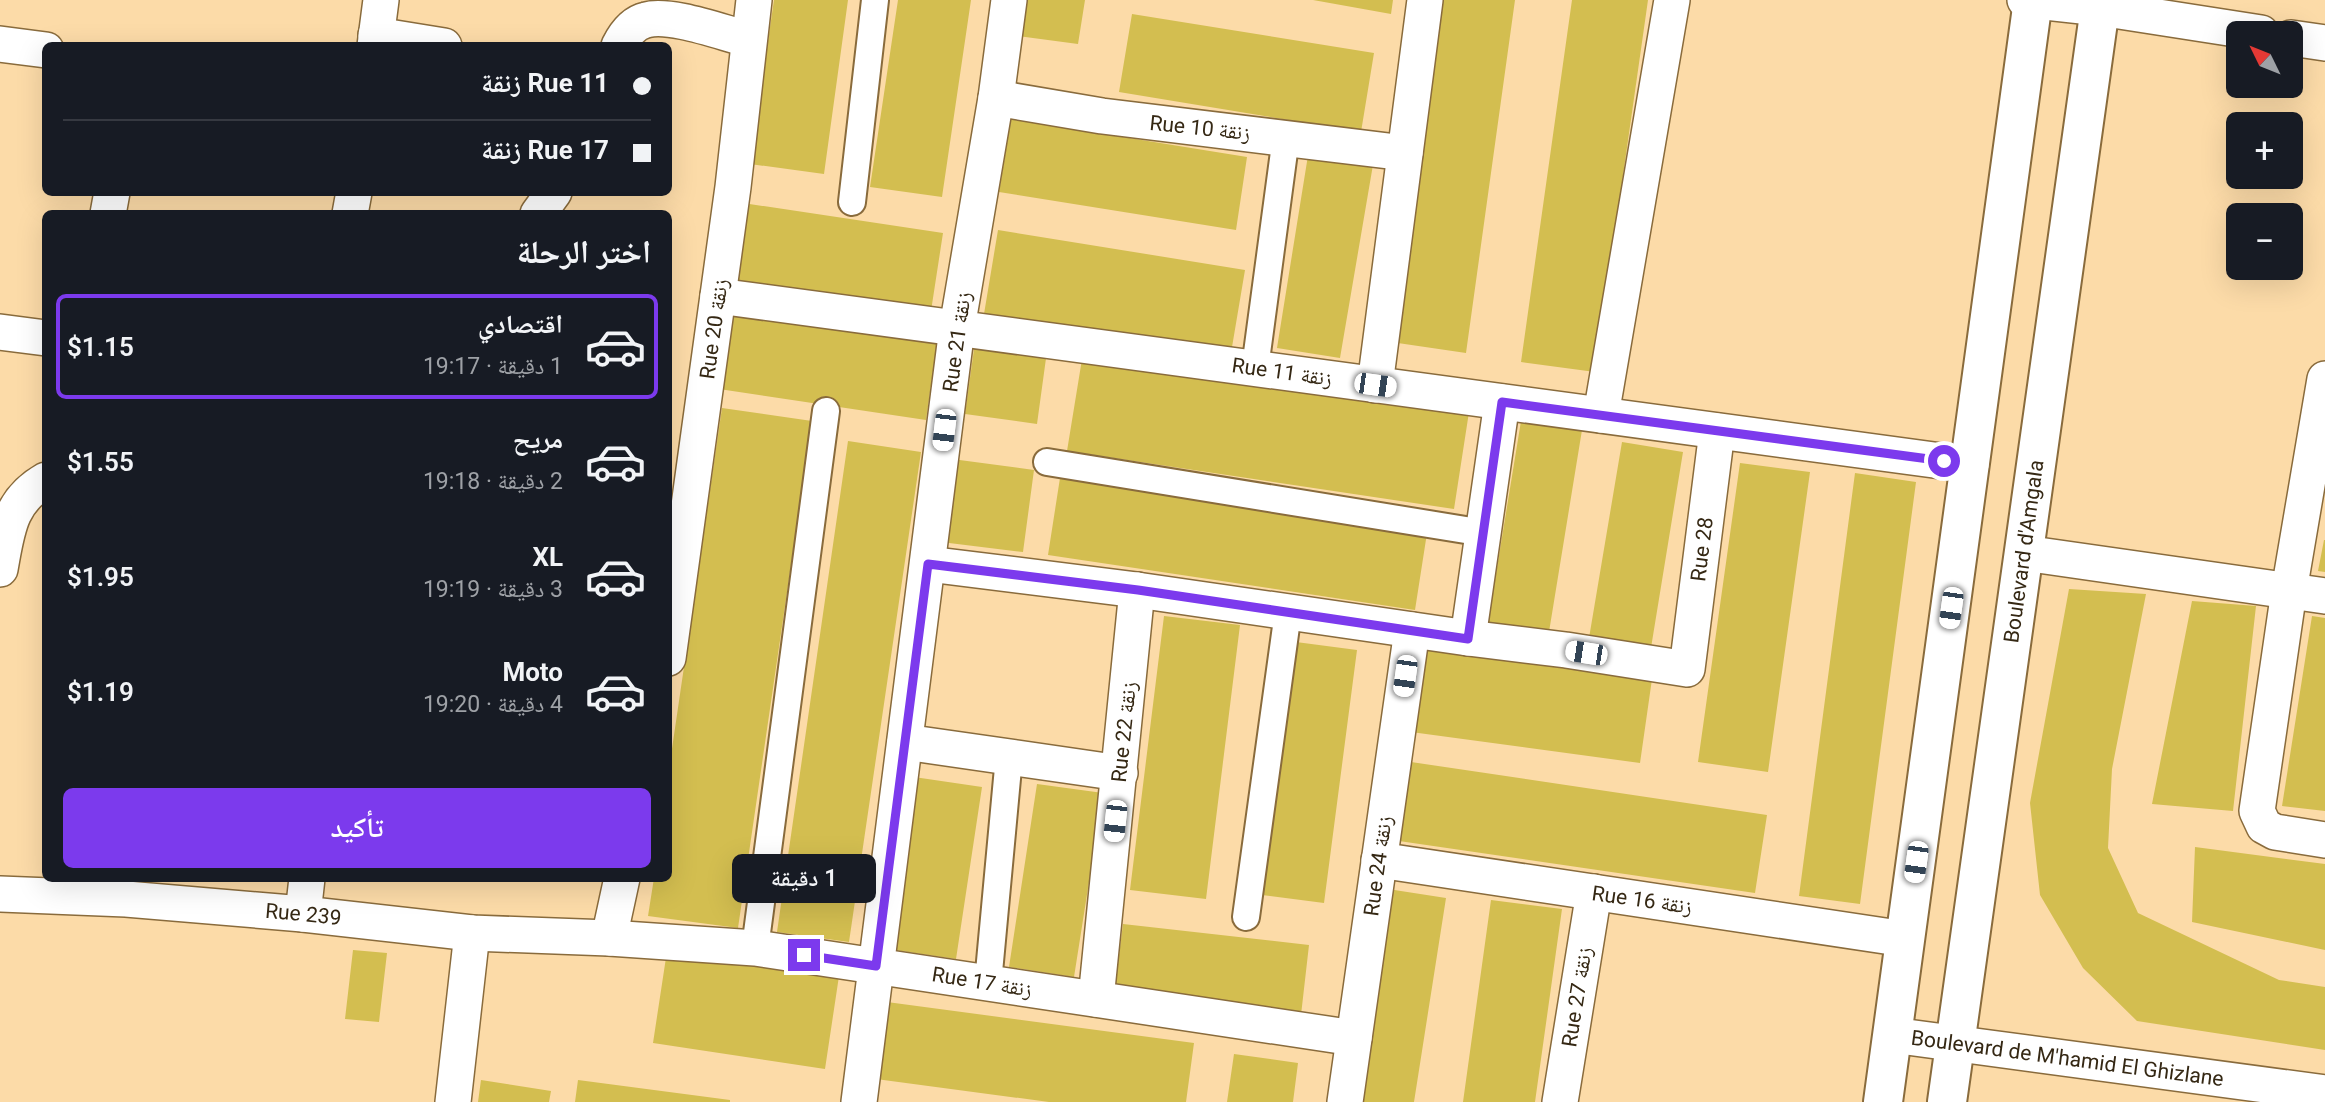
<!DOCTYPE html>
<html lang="ar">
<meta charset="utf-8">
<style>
:root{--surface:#171b24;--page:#242831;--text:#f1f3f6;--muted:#9ea1a6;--line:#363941;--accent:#7c3aed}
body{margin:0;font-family:Roboto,"Noto Naskh Arabic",sans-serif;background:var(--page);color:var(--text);direction:rtl;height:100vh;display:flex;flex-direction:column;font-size:26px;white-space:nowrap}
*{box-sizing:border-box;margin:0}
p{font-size:23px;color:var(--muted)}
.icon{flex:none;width:38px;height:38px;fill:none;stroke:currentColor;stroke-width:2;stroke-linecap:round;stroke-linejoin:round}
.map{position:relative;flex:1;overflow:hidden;direction:ltr}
.sheet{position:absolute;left:42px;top:210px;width:630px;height:672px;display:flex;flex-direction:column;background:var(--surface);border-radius:10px;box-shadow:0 7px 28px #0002;direction:rtl}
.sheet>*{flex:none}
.banner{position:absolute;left:42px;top:42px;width:630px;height:154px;border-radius:10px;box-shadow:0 7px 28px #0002;direction:rtl;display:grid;align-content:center;height:154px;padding:0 21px;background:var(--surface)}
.needle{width:46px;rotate:313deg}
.fabs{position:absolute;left:2226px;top:21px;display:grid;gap:14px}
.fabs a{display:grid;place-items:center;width:77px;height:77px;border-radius:10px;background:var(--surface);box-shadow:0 7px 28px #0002;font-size:35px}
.end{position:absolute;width:32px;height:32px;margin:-16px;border:9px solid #7c3aed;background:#fff;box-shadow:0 0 0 4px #fff}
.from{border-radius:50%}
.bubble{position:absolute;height:49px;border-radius:10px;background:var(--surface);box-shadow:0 7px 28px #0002;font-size:23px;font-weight:600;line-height:49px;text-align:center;direction:rtl}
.car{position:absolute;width:21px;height:42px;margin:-21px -10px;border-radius:9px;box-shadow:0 0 5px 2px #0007;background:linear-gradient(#fff 24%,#345 0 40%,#fff 0 76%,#345 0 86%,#fff 0)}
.banner b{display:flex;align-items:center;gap:24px;height:66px;font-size:26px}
.banner b+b{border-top:2px solid var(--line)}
.banner i{width:18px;height:18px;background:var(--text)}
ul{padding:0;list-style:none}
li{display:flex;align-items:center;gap:21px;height:105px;margin:0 14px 10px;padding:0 7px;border:4px solid transparent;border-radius:10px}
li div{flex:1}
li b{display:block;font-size:26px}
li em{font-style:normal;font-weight:600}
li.current{border-color:var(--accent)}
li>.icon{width:63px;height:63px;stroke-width:1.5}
h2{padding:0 21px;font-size:32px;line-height:84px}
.cta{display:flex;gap:14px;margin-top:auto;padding:14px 21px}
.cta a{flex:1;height:80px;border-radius:10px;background:var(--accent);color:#fff;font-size:28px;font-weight:600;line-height:80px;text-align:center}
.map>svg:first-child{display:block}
.building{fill:#d3be50}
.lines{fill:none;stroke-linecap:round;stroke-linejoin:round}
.pedestrian-casing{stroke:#896b3c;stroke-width:30}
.minor-casing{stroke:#896b3c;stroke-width:38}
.tertiary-casing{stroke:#896b3c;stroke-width:42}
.pedestrian{stroke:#fff;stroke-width:26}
.minor{stroke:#fff;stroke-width:35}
.tertiary{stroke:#fff;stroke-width:38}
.route{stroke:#7c3aed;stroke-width:9}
.labels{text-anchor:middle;stroke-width:5;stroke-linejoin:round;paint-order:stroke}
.street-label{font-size:21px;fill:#352814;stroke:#fff}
</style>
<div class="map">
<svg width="2325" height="1102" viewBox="0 0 2325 1102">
<rect width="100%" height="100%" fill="#fcdba8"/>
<path class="building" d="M774 0H848L824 174 750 164Z
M898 0H971L942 197 870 187Z
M1016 0H1085L1078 44 1011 35Z
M1313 0H1393L1391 14Z
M1439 0H1515L1466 353 1391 342Z
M1572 0H1648L1595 372 1521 362Z
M1132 14 1374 53 1361 132 1119 92Z
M1011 119 1247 157 1236 230 999 192Z
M1310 143 1375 153 1340 358 1277 348Z
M743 203 943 233 931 311 731 281Z
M998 230 1245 270 1231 353 984 314Z
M732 305 938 336 926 420 719 389Z
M975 342 1047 351 1037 424 965 414Z
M1083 353 1469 412 1454 509 1067 451Z
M722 408 812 421 738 928 648 916 654 878H668V776Z
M1521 421 1582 430 1549 632 1488 623Z
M848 441 921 452 849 942 777 932Z
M1622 442 1683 452 1650 654 1588 644Z
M952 459 1034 470 1023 552 941 542Z
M1740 463 1810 472 1768 772 1698 762Z
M1855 473 1916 482 1860 904 1799 896Z
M1060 478 1427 533 1415 610 1048 555Z
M2324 540H2325V572L2318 571Z
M2069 589 2146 594 2112 769 2108 848 2138 913 2279 980 2325 987V1050L2137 1021 2083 968 2040 895 2030 803Z
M2192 601 2256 606 2233 811 2152 804Z
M1164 616 1240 625 1206 899 1130 890Z
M2312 616 2325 618V811L2282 806Z
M1296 642 1357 650 1324 903 1262 895Z
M1423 648 1652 679 1640 763 1411 732Z
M1411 762 1767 815 1755 893 1399 841Z
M914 777 982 787 956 959 888 949Z
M1037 784 1103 793 1074 977 1009 967Z
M2195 847 2325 864V950L2192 922Z
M1388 889 1446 898 1414 1102H1355Z
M1491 900 1562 909 1535 1102H1463Z
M1123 924 1309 945 1301 1015 1114 994Z
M353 950 387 953 379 1022 345 1019Z
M667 951 839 976 825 1069 653 1043Z
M887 1002 1194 1043 1186 1102H1049L876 1079Z
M1234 1054 1298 1063 1293 1102H1227Z
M481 1080 551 1091 549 1102H478Z
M578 1080 730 1100V1102H575Z"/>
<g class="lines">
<defs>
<path id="pedestrian" d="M852 202 875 0
M1255 368 1286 137
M1047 462 1484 533
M1246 917 1288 612
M755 948 826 411
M988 983 1009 757"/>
<g id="minor">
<path d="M2025 0 2100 8 2261 33"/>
<path d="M376 35 444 46"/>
<path d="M2291 38 2325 43"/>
<path d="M0 44 46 50"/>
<path d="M375 46 381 0"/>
<path d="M619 46C625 34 633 23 646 20 670 13 723 33 748 39"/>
<path d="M996 98 1102 116 1405 153"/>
<path d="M108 214 112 192"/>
<path d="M350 214 354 192"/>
<path d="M538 214 554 192"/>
<path d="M718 296 1971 465"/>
<path d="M0 332 46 338"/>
<path d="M2325 379 2289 591 2257 811 2264 826 2275 832 2325 840"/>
<path d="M1375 385 1425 0"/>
<path d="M1601 415 1672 0"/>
<path d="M2024 553 2325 596"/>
<path id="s1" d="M928 564 1137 590 1468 638 1566 650 1687 669 1717 431"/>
<path d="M0 569C7 531 9 501 46 480"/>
<path d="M1468 638 1502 402"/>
<path d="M668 658 733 187 754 0"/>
<path d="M905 742 1120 773"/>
<path d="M1379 860 1905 939"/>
<path id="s2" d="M0 894 126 899 303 914 472 933 609 938 755 948 1354 1038"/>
<path d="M303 914 307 878"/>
<path d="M609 938 622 878"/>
<path d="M1096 999 1137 590"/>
<path id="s3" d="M1892 1035 2325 1093"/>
<path d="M453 1102 472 933"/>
<path d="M859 1102 957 328 996 98 1009 0"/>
<path d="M1345 1102 1412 630"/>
<path d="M1560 1102 1594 892"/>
</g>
<g id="tertiary">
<path d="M1883 1102 2033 0"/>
<path id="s4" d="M1947 1102 2101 0"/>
</g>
</defs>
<use href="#pedestrian" class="pedestrian-casing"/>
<use href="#minor" class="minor-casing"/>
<use href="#tertiary" class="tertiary-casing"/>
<use href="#pedestrian" class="pedestrian"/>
<use href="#minor" class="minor"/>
<use href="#tertiary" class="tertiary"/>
</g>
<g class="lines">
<path class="route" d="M804 955 876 966 928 564 1138 590 1468 639 1502 402 1944 461"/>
</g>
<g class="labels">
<g class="street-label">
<text transform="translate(1200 128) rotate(6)" y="7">Rue 10 زنقة</text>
<text transform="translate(714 329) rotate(-82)" y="7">Rue 20 زنقة</text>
<text transform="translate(957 342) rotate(-82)" y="7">Rue 21 زنقة</text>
<text transform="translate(1282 372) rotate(8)" y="7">Rue 11 زنقة</text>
<text dy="7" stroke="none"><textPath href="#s1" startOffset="887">Rue 28</textPath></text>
<text dy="7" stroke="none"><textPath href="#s4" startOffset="556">Boulevard d'Amgala</textPath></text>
<text transform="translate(1124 732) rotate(-84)" y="7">Rue 22 زنقة</text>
<text transform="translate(1378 866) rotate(-82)" y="7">Rue 24 زنقة</text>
<text transform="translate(1642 900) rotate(8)" y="7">Rue 16 زنقة</text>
<text dy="7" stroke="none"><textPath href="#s2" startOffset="304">Rue 239</textPath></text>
<text transform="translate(982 982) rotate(9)" y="7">Rue 17 زنقة</text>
<text transform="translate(1577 997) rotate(-81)" y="7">Rue 27 زنقة</text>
<text dy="7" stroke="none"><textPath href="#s3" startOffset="177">Boulevard de M'hamid El Ghizlane</textPath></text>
</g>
</g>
</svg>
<div class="fabs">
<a><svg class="needle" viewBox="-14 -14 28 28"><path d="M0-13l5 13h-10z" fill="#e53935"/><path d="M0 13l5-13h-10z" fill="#9ea1a6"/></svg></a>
<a>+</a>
<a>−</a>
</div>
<i class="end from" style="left:1944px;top:461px"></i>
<i class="end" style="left:804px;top:955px"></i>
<div class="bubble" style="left:732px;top:854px;width:144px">1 دقيقة</div>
<i class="car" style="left:1375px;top:385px;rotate:98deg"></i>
<i class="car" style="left:944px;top:430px;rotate:187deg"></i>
<i class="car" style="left:1951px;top:608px;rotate:188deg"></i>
<i class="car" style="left:1586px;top:653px;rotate:279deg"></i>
<i class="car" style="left:1405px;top:676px;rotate:188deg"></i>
<i class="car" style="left:1115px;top:821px;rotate:186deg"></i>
<i class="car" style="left:1916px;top:862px;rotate:188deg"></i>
<div class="banner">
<b><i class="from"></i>Rue 11 زنقة</b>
<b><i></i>Rue 17 زنقة</b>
</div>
<section class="sheet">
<h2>اختر الرحلة</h2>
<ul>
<li class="current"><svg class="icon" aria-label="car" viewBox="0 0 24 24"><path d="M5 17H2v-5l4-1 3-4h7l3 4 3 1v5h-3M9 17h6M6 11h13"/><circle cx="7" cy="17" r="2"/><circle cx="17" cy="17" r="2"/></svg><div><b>اقتصادي</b><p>1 دقيقة · 19:17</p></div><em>$1.15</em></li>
<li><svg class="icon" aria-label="car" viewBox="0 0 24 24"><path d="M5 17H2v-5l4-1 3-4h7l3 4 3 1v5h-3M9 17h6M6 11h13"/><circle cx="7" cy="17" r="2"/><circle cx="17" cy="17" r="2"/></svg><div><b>مريح</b><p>2 دقيقة · 19:18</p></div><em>$1.55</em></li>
<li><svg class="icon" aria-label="car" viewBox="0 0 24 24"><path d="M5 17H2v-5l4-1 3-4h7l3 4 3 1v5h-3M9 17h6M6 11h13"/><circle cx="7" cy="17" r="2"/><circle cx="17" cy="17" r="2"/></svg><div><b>XL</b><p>3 دقيقة · 19:19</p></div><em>$1.95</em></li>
<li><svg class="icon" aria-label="car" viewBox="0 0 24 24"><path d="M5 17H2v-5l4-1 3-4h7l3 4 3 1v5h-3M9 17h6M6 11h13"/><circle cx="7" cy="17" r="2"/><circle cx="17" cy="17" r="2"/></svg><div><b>Moto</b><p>4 دقيقة · 19:20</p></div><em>$1.19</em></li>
</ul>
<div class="cta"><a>تأكيد</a></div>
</section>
</div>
